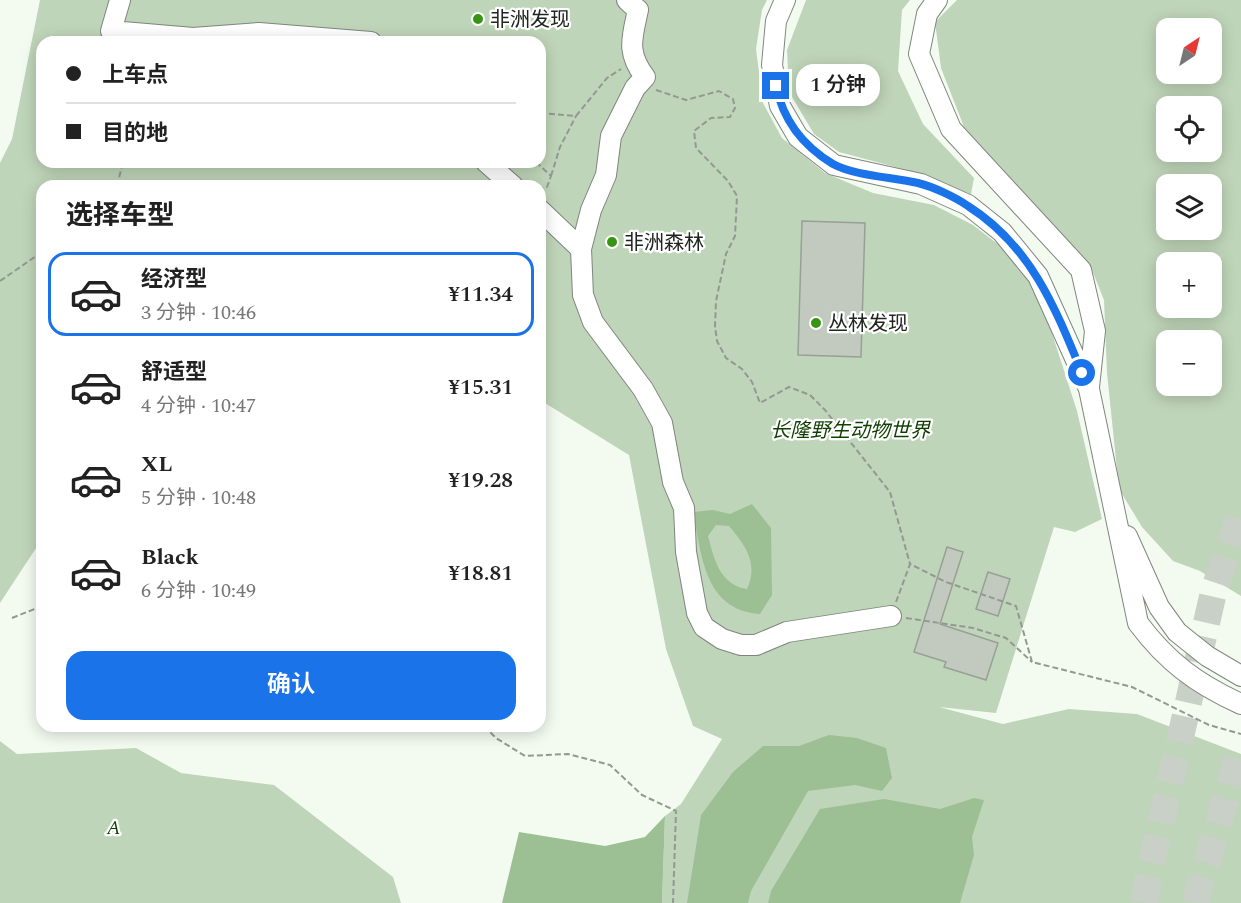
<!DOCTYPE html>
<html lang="zh">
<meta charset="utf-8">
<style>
:root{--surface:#fff;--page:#f2f2f2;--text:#222;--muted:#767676;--line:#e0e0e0;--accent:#1a73e8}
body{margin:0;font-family:Spectral,"Noto Sans SC",serif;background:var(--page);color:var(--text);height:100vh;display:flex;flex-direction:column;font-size:22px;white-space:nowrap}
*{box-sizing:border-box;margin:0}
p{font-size:20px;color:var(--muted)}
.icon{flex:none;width:33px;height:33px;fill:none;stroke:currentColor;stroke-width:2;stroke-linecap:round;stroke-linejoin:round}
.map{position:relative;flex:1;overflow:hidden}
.drawer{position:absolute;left:36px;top:180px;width:510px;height:552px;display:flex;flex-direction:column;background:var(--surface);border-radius:18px;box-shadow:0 3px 15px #0003}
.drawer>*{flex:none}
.banner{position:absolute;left:36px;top:36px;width:510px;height:132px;border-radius:18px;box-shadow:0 3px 15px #0003;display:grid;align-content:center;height:132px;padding:0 30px;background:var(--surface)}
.needle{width:39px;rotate:35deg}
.fabs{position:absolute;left:1156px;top:18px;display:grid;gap:12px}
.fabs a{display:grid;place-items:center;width:66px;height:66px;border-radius:12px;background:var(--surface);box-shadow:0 3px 15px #0003;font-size:30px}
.end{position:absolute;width:27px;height:27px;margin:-14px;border:8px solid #1a73e8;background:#fff;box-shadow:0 0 0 3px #fff}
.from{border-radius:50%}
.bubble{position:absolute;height:42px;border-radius:18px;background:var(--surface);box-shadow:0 3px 15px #0003;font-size:20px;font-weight:600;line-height:42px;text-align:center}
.banner b{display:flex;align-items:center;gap:21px;height:57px;font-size:22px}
.banner b+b{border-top:2px solid var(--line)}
.banner i{width:15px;height:15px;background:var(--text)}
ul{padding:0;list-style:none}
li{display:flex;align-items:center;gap:18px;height:84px;margin:0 12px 9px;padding:0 18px;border:3px solid transparent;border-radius:18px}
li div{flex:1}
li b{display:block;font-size:22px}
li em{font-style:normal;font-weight:600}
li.active{border-color:var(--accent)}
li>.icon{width:54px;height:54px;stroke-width:1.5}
h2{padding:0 30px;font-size:27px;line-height:72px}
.primary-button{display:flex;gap:12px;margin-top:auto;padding:12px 30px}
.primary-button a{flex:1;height:69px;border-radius:18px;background:var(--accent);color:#fff;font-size:24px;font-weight:600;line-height:69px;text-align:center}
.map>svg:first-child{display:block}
.green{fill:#bfd5b9;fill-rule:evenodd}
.water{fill:#9cc093;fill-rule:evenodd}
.building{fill:#c2cac0;stroke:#98a096;stroke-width:1.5}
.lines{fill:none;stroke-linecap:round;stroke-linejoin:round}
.highway-tunnel{stroke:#c9d0c7;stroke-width:27;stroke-dasharray:27 14;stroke-linecap:butt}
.minor-casing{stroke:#7f867d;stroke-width:22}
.path{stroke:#939992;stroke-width:2;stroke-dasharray:6 3;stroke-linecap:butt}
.minor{stroke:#fff;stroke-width:20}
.route{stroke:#1a73e8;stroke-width:8}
.poi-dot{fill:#389513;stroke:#fff;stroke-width:2}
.labels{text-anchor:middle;stroke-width:4.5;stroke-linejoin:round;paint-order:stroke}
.poi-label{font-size:20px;fill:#212420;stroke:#fff;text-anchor:start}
.park-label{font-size:20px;font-style:italic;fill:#0f3f00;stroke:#fff}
</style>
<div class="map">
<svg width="1241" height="903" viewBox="0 0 1241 903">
<rect width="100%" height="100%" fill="#f3fbf1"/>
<path class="green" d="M40 0H767L762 10 756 49 763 103 782 138 825 173 873 193 934 205 973 225 1012 255 1040 296 1077 411 1102 519 1075 532 1054 527 996 713 939 707 1003 724 1069 709 1137 714 1241 754V903H662L665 816 681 804 722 739 693 726 666 649 629 455 540 400V186H42V539L0 603V163L12 139ZM42 42H540V162H42Z
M806 0H910L902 10 898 71 923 124 974 178 971 194 903 169 839 152 814 134 789 92 787 50Z
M957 0H1241V596L1200 571 1173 561 1142 527 1119 489 1107 373 1104 300 1090 265 964 127 941 68 935 22ZM1167 28H1212V74H1167ZM1167 106H1212V152H1167ZM1167 184H1212V230H1167ZM1167 262H1212V308H1167ZM1167 340H1212V386H1167Z
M0 741 17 754 136 748 181 773 274 785 393 877 401 903H0Z"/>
<path class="water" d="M752 504 771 528 772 595 760 614C704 610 702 556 693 512L713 510 730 514ZM716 525 729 526C745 545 759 563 747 589 720 585 714 559 708 536Z
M829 735 857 738 886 748 892 778 882 791 855 785 808 791 751 891 748 903H687L701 815 733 772 763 746H799Z
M974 798 984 800 972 837 974 855 960 903H768L771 891 820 809 884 799 940 809Z
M665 816 662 903H502L519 832 605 846 645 837Z"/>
<path class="building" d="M802 221 865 223 861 357 798 355Z
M947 547 963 552 940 624 998 643 986 680 944 667 946 662 914 652Z
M988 572 1010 579 998 616 976 609Z"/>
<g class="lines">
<path class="highway-tunnel" d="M1145 903 1147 884 1214 590 1241 512
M1195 903 1241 746"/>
<defs>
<path id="minor" d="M120 0 111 31 193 38 259 33 371 42
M627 0 638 10C632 38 626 52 645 77L635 88 611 136 606 175 591 210 581 249 583 295 593 322 643 389 662 423 673 482 684 508 686 552 697 613 704 627 722 639 741 645H756L787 632 891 616
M785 0 776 21 772 65 780 106 798 137 834 165 921 184 968 205 1002 232 1038 276 1089 389 1138 623C1167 662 1197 684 1241 704
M937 0 927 14 919 54 951 129 1081 270 1095 331 1089 387
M486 162 513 186
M540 210 581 249
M1127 536 1159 607 1177 632 1207 656 1241 676"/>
</defs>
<use href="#minor" class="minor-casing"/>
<path class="path" d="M656 90 686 100 719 91 733 99 735 108 730 117 711 118 694 131 696 148 728 181 737 196 735 236 726 254 716 301 715 326 717 341 726 358 742 369 752 382 760 403 789 387 810 395 825 410 890 492 910 564
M540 113 576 116 607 78 621 69
M536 162 551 176 547 187 540 189
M551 176 560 147 576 116
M117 186 123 162
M0 281 42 252
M896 602 910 564 946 582 1016 606 1032 662 1132 687 1209 725 1241 734
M12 618 42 606
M906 618 973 628 1006 638 1032 662
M484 726 496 738 525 756 568 754 610 765 642 795 676 811 673 903"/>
<use href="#minor" class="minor"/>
</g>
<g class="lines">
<path class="route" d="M776 86C783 120 803 146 833 164 855 176 893 177 918 183 934 187 955 197 968 206 1031 246 1055 307 1082 373"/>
</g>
<g class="poi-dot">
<circle cx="478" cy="19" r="6"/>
<circle cx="612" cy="242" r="6"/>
<circle cx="816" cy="323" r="6"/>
</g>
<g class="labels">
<g class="poi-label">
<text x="490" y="26">非洲发现</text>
<text x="624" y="249">非洲森林</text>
<text x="828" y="330">丛林发现</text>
</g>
<g class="park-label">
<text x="850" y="437">长隆野生动物世界</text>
<text x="114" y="834">A</text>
</g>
</g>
</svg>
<div class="fabs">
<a><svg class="needle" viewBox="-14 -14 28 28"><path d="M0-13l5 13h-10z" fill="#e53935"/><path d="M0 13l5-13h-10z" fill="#767676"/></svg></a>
<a><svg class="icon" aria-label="locate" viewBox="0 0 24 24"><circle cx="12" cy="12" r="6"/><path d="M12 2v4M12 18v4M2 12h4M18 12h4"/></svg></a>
<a><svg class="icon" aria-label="layers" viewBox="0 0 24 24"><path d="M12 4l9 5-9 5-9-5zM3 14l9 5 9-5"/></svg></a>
<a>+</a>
<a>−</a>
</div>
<i class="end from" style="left:1082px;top:373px"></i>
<i class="end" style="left:776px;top:86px"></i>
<div class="bubble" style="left:796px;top:64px;width:84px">1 分钟</div>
<div class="banner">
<b><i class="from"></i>上车点</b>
<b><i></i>目的地</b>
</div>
<section class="drawer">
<h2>选择车型</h2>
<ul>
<li class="active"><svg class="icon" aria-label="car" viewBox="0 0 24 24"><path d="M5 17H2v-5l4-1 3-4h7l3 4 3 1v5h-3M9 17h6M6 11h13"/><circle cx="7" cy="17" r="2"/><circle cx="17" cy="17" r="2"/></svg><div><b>经济型</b><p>3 分钟 · 10:46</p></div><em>¥11.34</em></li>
<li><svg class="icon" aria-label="car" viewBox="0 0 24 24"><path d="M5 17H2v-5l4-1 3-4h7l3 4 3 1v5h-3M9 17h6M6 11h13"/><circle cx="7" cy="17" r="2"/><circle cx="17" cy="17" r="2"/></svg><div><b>舒适型</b><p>4 分钟 · 10:47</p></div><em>¥15.31</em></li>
<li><svg class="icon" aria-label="car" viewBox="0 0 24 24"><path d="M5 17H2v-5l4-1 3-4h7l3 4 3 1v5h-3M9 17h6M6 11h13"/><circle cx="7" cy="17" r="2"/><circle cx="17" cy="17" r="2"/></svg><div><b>XL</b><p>5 分钟 · 10:48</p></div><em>¥19.28</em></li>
<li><svg class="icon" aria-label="car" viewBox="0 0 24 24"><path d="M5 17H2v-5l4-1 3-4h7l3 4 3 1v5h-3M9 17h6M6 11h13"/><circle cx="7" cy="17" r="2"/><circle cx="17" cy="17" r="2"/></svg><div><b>Black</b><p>6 分钟 · 10:49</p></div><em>¥18.81</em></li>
</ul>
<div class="primary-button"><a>确认</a></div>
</section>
</div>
